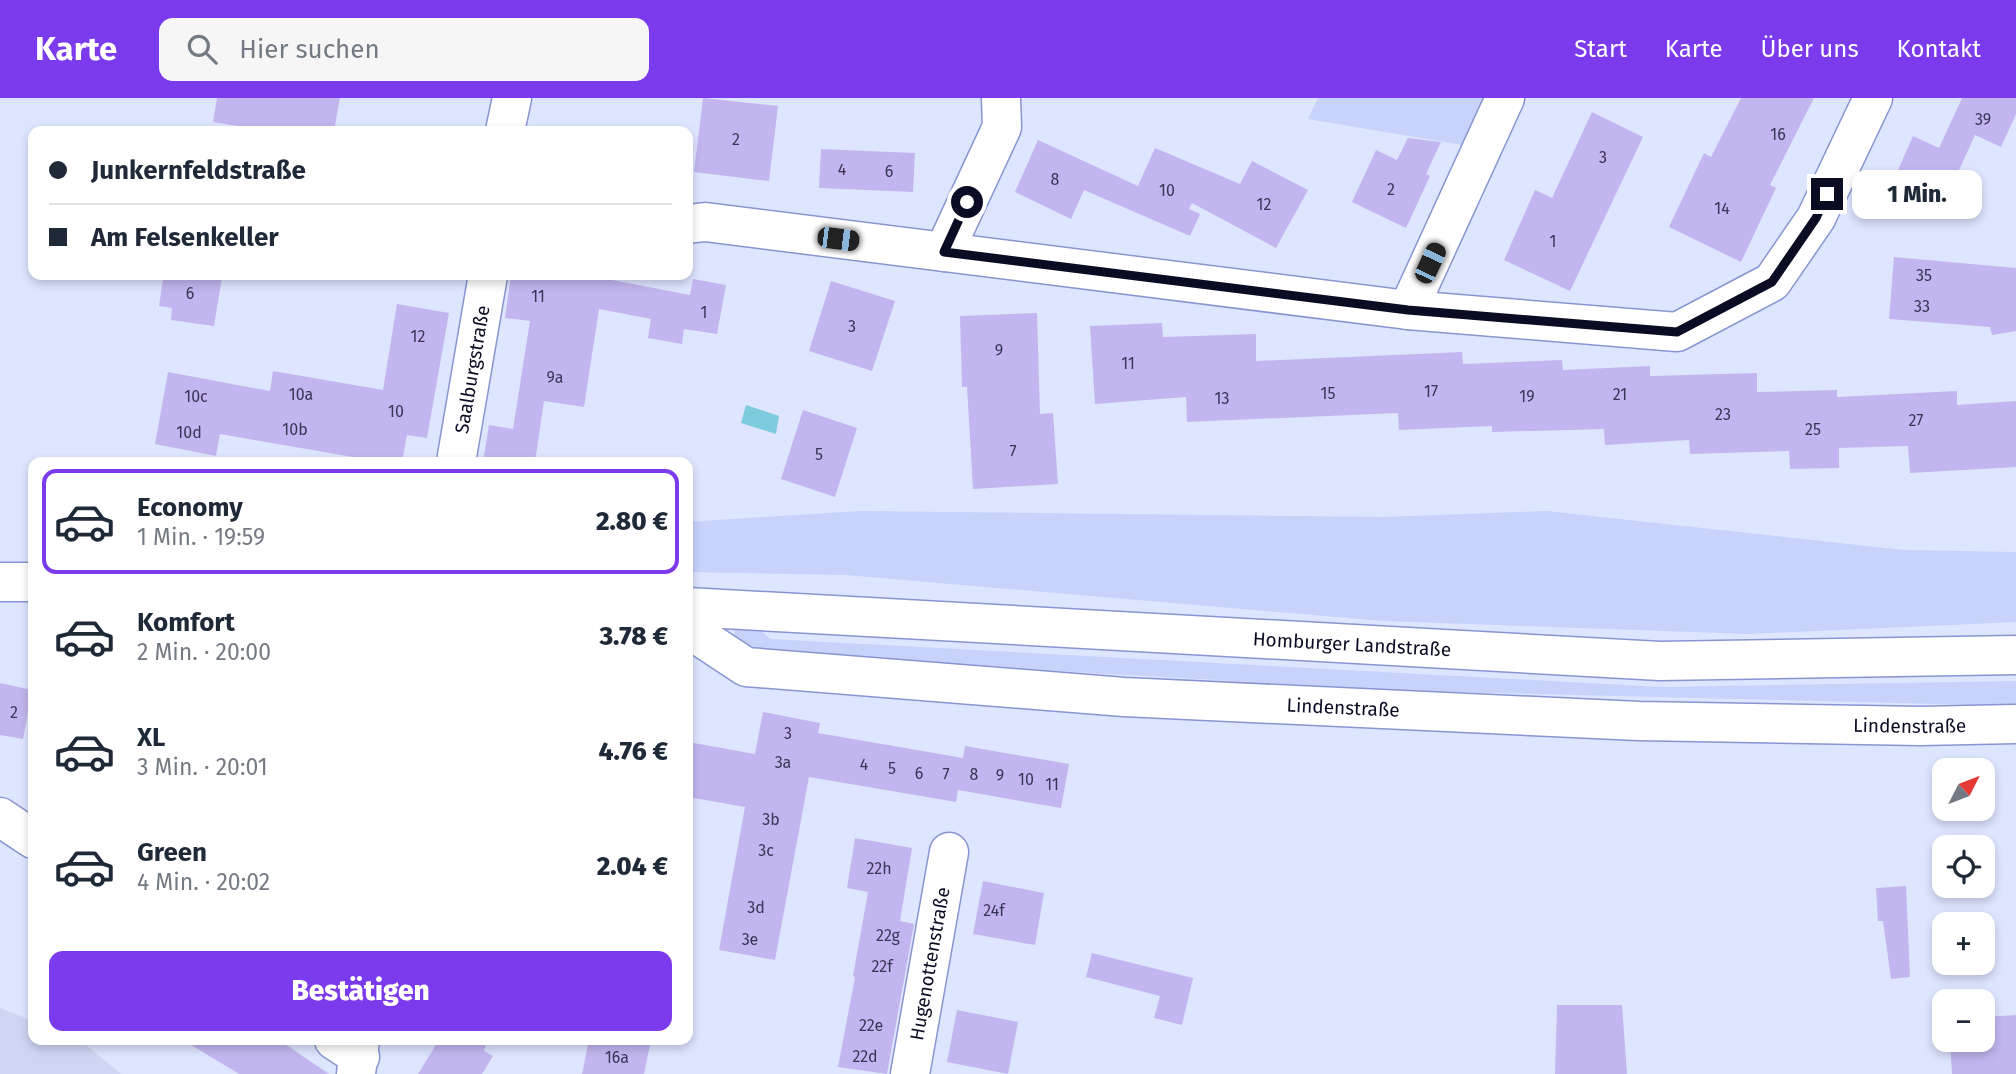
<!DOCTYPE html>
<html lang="de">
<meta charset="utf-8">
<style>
:root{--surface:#fff;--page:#f6f6f7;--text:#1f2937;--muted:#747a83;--line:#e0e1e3;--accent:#7c3aed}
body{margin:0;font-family:"Fira Sans",sans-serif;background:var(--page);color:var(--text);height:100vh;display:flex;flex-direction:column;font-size:26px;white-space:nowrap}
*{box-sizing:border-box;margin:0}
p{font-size:23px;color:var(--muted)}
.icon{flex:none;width:38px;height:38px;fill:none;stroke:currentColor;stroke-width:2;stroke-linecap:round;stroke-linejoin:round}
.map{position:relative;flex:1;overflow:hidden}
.sheet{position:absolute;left:28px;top:359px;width:665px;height:588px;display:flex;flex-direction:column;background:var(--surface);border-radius:14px;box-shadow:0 4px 10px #0003}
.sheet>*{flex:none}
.guide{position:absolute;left:28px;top:28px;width:665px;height:154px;border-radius:14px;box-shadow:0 4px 10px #0003;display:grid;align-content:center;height:154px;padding:0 21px;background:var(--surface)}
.needle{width:46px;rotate:48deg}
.buttons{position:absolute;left:1932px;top:660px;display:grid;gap:14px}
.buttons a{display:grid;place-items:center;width:63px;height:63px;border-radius:14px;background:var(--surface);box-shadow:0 4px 10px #0003;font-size:35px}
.end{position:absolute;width:32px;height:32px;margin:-16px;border:9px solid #090c22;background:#fff;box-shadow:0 0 0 4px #fff}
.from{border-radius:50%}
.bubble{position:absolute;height:49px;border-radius:14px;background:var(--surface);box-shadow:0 4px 10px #0003;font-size:23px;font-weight:800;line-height:49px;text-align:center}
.car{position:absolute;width:21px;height:42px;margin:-21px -10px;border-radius:9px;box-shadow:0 0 5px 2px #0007;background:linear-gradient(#222 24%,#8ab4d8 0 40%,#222 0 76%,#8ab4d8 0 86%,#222 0)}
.guide b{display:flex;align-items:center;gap:24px;height:66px;font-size:26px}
.guide b+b{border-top:2px solid var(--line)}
.guide i{width:18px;height:18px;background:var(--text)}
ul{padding:12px 0 0;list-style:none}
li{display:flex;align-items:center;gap:21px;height:105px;margin:0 14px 10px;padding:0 7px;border:4px solid transparent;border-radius:14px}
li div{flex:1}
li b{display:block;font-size:26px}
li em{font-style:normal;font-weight:800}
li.current{border-color:var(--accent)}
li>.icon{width:63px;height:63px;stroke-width:1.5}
.button{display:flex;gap:14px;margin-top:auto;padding:14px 21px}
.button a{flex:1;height:80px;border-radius:14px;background:var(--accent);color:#fff;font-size:28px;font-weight:800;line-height:80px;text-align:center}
header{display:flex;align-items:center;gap:42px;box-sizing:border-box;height:98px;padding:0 35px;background:var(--accent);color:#fff}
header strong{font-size:33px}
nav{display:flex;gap:38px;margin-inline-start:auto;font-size:24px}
.search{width:490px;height:63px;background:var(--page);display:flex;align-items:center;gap:18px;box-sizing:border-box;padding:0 24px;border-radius:14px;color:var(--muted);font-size:26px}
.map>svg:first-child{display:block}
.built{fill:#cfd6f3}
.green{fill:#c8d2fb}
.water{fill:#7dccde}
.building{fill:#c3b6f0}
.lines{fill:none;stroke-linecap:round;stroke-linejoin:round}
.minor-casing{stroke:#8895d1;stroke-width:41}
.tertiary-casing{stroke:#8895d1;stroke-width:41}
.minor{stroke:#fff;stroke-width:38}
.tertiary{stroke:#fff;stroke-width:38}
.route{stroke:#090c22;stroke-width:9}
.labels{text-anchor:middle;stroke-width:7;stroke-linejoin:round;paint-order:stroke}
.number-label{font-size:16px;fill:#383656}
.street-label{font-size:19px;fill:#090c22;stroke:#f3f3f3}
</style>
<header>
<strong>Karte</strong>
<div class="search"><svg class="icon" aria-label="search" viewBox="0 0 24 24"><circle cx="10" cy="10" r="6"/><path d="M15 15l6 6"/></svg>Hier suchen</div>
<nav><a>Start</a><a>Karte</a><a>Über uns</a><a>Kontakt</a></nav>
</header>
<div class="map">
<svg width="2016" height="976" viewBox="0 0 2016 976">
<rect width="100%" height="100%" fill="#dee5ff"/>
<path class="built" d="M0 910 33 923V942H80L121 976H0Z"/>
<path class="green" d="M1318 0H1483L1463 47 1308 21Z
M859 413 1383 419 1546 413 1904 452 2016 454V524L1749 536 1384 523 846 477 688 474V424Z
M734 530 760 532 770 541 1662 589 2016 583V608L1414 593 769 557 736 546Z"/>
<path class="water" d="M746 307 779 318 776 336 741 325Z"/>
<path class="building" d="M217 0H340L334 33H268L213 24Z
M703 0 778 8 769 83 694 74Z
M1741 0H1814L1770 87 1776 90 1741 164 1669 129 1704 55 1711 59Z
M1962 0H2016V16L2001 49 1975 37 1938 118 1888 95 1913 38 1939 50Z
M1592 14 1643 39 1570 193 1504 162 1535 92 1552 100Z
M1408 40 1441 44 1426 76 1430 78 1406 130 1352 104 1376 52 1397 62Z
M1038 42 1138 88 1155 50 1240 86 1252 63 1308 92 1276 150 1192 105 1189 111 1200 116 1190 138 1084 92 1071 121 1015 94Z
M821 51 915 55 913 94 819 90Z
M1894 159 2016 170V233L1992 237 1990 229 1889 221Z
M175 177 222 179 214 228 171 222 172 210 159 208 163 181 174 182Z
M511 177H586L690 197 693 181 726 187 717 236 684 231 682 246 648 240 651 221 599 211 584 309 544 303 535 364H483L489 327 513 331 530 223 505 220Z
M831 183 895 203 872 273 809 253Z
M397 206 449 215 427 340 407 337 402 364H352L353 359 220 336 216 358 155 346 168 274 270 293 273 273 383 292Z
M1037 215 1040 316 1053 315 1058 386 973 391 967 289H962L960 218Z
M1162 225 1163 239 1256 236V263L1462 254 1463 266 1562 262 1563 272 1650 268V278L1757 275V294L1837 292V299L1957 293V307L2016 303V369L1910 375 1908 348 1839 350V370L1790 371 1789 353 1690 356 1689 342 1605 347 1604 331 1492 334V328L1399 332 1398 315 1187 324 1186 299 1095 306 1090 228Z
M803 312 857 330 835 399 781 381Z
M0 585 32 592 23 641 0 637Z
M763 614 820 625 818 635 882 646 963 660 965 648 1069 666 1061 710 958 692 956 704 809 679 775 862 719 852 745 709 688 699V644L755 656Z
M855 740 912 750 900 823 914 826 887 976 838 969 855 879 853 878 868 794 847 790Z
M983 783 1044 795 1035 847 973 836Z
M1906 788 1910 879 1891 881 1883 823H1878L1876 790Z
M1092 855 1193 880 1182 927 1154 920 1160 898 1086 879Z
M1557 907H1622L1627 976H1555Z
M957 912 1018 924 1008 976 947 964Z
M2016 917V976H1952L1950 942H1983V919Z
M183 942H279L329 976H239Z
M439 942H487L484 953 493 958 482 976H418Z
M589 942H651L644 976H582Z"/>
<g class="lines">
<defs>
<g id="minor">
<path d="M505 33 512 0"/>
<path d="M688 126 705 124 1408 212 1677 234 1772 184 1816 120 1873 0"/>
<path d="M944 154 1002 29 1001 0"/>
<path d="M1408 212 1505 0"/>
<path id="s1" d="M456 364 488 177"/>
<path id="s2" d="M688 525 696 536 746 569 1124 599 1639 623 1920 628 2016 626"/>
<path d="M0 719 33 741"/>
<path d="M334 942 360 959"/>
<path id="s3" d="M910 976 949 754"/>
</g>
<g id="tertiary">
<path d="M0 484H33"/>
<path id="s4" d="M688 509 1660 563 2016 557"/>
<path d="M356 976 360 942"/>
</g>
</defs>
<use href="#minor" class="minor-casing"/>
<use href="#tertiary" class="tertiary-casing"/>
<use href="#minor" class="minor"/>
<use href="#tertiary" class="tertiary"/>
</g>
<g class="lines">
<path class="route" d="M967 104 944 154 1408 212 1677 234 1772 184 1816 120 1827 96"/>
</g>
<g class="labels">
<g class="number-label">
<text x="1983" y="27">39</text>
<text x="1778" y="42">16</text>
<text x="736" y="47">2</text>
<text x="1603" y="65">3</text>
<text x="842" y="77">4</text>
<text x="889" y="79">6</text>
<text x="1055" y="87">8</text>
<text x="1391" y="97">2</text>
<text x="1167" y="98">10</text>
<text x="1264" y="112">12</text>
<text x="1722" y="116">14</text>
<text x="1553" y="149">1</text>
<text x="1924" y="183">35</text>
<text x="190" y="201">6</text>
<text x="538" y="204">11</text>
<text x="1922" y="214">33</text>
<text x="704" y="220">1</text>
<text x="852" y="234">3</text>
<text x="418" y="244">12</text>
<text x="999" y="258">9</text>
<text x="1128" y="271">11</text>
<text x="555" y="285">9a</text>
<text x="1431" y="299">17</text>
<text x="1328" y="301">15</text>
<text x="301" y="302">10a</text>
<text x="1620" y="302">21</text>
<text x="196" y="304">10c</text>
<text x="1527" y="304">19</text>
<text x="1222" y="306">13</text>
<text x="396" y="319">10</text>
<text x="1723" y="322">23</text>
<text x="1916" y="328">27</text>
<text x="295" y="337">10b</text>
<text x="1813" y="337">25</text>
<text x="189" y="340">10d</text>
<text x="1013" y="359">7</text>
<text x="819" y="362">5</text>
<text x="14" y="620">2</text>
<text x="788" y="641">3</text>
<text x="783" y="670">3a</text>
<text x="864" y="672">4</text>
<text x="892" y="676">5</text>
<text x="919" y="681">6</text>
<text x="946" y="682">7</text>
<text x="974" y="682">8</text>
<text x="1000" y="683">9</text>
<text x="1026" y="687">10</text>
<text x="1052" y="692">11</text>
<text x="771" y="727">3b</text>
<text x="766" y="758">3c</text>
<text x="879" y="776">22h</text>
<text x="756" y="815">3d</text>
<text x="994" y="818">24f</text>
<text x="888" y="843">22g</text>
<text x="750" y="847">3e</text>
<text x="882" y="874">22f</text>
<text x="871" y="933">22e</text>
<text x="865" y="964">22d</text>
<text x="617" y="965">16a</text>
</g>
<g class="street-label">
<text dy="7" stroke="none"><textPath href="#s1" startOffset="94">Saalburgstraße</textPath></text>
<text dy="7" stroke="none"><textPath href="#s4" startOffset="665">Homburger Landstraße</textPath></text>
<text dy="7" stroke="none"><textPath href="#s2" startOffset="672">Lindenstraße</textPath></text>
<text dy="7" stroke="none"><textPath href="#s2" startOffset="1239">Lindenstraße</textPath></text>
<text dy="7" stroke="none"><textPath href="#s3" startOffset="112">Hugenottenstraße</textPath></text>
</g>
</g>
</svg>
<div class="buttons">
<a><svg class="needle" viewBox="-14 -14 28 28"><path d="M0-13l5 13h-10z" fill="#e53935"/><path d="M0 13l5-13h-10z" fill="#747a83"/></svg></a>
<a><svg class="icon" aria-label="locate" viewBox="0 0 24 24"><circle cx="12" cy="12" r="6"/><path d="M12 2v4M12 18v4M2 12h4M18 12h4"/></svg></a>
<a>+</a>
<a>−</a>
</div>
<i class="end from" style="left:967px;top:104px"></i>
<i class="end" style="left:1827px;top:96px"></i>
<div class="bubble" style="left:1852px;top:72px;width:130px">1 Min.</div>
<i class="car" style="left:838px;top:141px;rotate:97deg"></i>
<i class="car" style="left:1430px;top:165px;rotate:25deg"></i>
<div class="guide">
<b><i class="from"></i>Junkernfeldstraße</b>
<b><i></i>Am Felsenkeller</b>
</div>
<section class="sheet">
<ul>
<li class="current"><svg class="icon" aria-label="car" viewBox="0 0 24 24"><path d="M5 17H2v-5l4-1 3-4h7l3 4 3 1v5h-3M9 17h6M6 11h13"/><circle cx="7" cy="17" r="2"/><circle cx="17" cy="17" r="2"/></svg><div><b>Economy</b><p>1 Min. · 19:59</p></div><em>2.80 €</em></li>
<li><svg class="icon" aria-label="car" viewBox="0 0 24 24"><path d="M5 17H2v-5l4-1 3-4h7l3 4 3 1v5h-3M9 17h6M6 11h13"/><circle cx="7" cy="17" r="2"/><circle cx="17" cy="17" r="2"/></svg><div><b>Komfort</b><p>2 Min. · 20:00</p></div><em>3.78 €</em></li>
<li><svg class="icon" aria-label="car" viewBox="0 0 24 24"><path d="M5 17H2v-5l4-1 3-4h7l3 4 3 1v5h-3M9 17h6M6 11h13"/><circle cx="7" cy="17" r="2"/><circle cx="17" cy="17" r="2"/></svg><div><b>XL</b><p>3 Min. · 20:01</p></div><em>4.76 €</em></li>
<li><svg class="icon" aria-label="car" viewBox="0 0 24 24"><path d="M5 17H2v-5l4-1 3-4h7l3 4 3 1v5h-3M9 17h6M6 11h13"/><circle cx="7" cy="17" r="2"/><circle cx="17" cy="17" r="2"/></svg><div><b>Green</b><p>4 Min. · 20:02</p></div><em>2.04 €</em></li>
</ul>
<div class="button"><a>Bestätigen</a></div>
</section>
</div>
